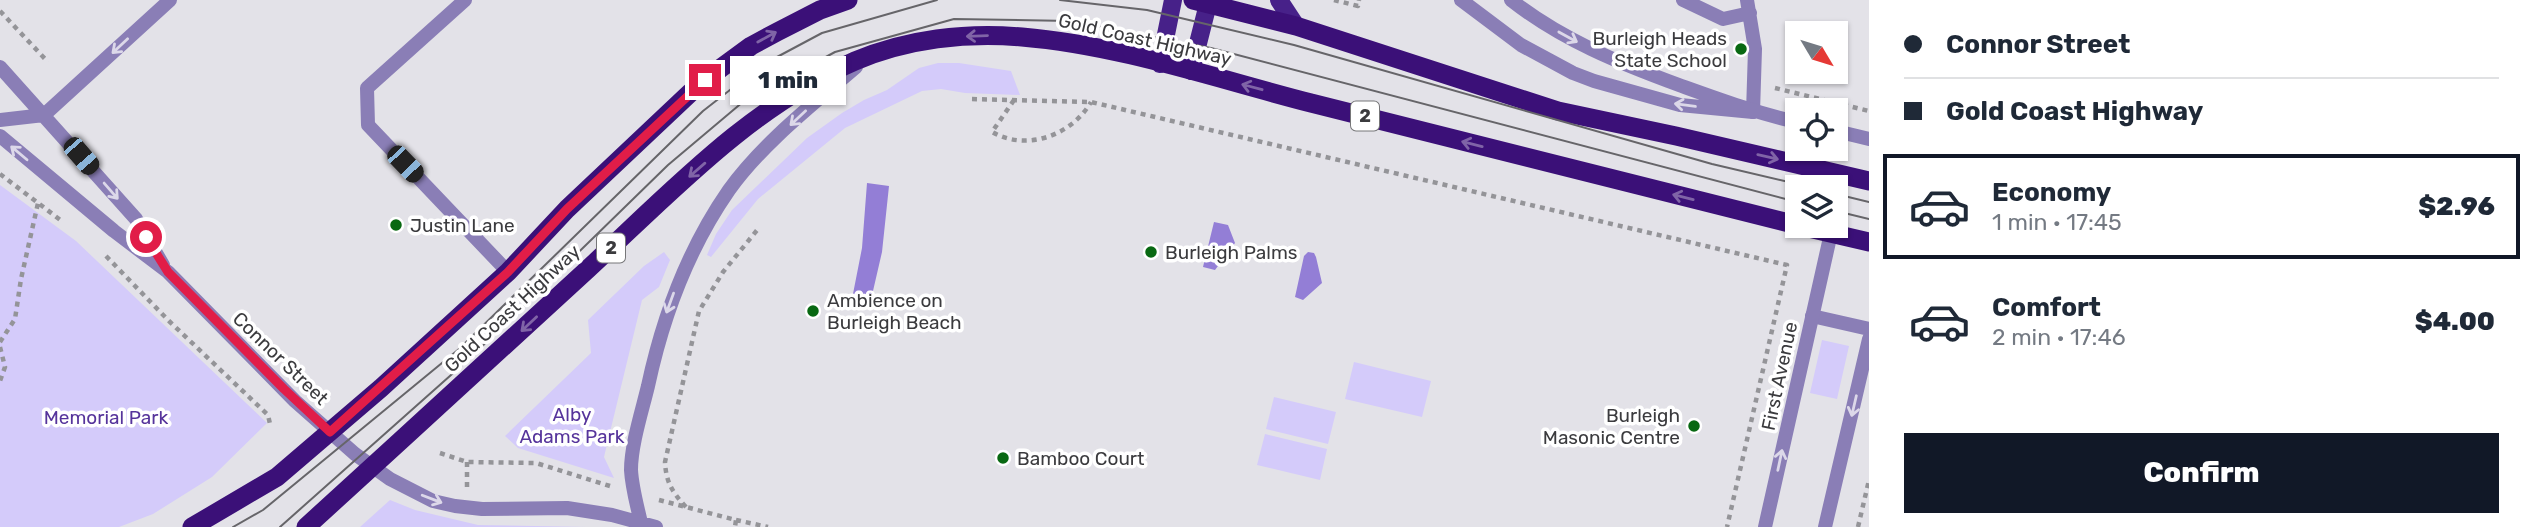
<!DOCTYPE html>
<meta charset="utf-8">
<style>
:root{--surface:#fff;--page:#f2f2f3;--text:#1f2937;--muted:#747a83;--line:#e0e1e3;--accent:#111827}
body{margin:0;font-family:Rubik,sans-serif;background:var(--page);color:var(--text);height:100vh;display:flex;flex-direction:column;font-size:26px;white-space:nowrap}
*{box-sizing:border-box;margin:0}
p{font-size:23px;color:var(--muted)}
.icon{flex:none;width:38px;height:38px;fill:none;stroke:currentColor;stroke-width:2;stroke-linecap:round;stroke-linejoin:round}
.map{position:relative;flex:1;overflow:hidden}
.side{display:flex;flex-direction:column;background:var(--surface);width:665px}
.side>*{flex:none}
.hud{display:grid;align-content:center;height:154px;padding:0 35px;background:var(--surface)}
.needle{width:46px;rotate:128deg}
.tools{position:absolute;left:1785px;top:21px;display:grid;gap:14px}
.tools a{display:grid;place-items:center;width:63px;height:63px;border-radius:0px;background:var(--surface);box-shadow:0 2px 5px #0004;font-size:35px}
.end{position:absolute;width:32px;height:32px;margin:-16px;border:9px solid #e11d48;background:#fff;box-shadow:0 0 0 4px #fff}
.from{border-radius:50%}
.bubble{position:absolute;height:49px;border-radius:0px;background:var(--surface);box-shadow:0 2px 5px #0004;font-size:23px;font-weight:800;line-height:49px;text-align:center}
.car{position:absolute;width:21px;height:42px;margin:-21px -10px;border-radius:9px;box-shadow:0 0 5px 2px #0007;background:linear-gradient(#222 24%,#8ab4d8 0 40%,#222 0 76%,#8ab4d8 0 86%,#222 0)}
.hud b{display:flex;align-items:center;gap:24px;height:66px;font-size:26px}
.hud b+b{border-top:2px solid var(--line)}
.hud i{width:18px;height:18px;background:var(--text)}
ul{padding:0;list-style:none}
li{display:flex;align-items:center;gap:21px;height:105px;margin:0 14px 10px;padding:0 21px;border:4px solid transparent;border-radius:0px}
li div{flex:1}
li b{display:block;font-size:26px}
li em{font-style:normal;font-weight:800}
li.selected{border-color:var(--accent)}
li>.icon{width:63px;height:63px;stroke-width:1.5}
.primary-button{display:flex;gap:14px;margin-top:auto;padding:14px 35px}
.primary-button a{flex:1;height:80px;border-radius:0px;background:var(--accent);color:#fff;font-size:28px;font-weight:800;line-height:80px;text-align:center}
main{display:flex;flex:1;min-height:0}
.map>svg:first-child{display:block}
.green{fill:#d4cbfa}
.water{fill:#937ed6}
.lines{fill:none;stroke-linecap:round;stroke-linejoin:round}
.path{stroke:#949498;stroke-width:4.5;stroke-dasharray:5 5;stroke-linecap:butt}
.service{stroke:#8a7eb6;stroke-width:14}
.minor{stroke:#8a7eb6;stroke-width:14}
.tertiary{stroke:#8a7eb6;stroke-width:14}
.primary{stroke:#472189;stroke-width:18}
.trunk{stroke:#3b1078;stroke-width:19}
.tram{stroke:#666569;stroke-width:2}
.oneway{stroke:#8064a7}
.oneway2{stroke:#dcd8e9}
.route{stroke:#e11d48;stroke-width:9}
.poi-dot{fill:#086812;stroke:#fff;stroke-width:2.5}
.labels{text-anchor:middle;stroke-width:7;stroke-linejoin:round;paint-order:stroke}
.shield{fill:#fff;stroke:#767678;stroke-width:2}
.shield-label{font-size:18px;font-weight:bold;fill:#3b3b3e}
.poi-label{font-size:19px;fill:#3b3b3e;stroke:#fff;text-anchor:start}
.street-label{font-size:19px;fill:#3b3b3e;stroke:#fff}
.park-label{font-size:19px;fill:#56349b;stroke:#fff}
</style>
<main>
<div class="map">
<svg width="1869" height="527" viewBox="0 0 1869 527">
<rect width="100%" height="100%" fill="#e3e2e8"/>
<path class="green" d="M938 63H959L1011 71 1020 95 965 93 941 89 922 91 845 128 758 199 711 257 707 255 716 234 732 210 807 138 842 113 864 100 887 90 919 68Z
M0 185 76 241 267 423 212 477 153 514 119 527H0Z
M664 252 670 260 659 287 642 300 604 457 614 478 518 448 505 436 591 353 588 320 644 266Z
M1822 340 1849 346 1837 399 1810 393Z
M1354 362 1431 381 1422 417 1345 399Z
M1274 397 1336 412 1328 444 1266 429Z
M1265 434 1327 449 1320 480 1257 465Z
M390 500 415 510 478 525 586 527H360Z"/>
<path class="water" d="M867 183 889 186 882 252 870 304 852 299 862 248Z
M1214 222 1228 225 1235 243 1215 270 1203 267Z
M1308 252 1314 253 1316 257 1322 283 1303 300 1295 297 1304 256Z"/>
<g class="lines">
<path class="path" d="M1334 0 1358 6 1359 0
M0 11 48 62
M1775 88 1869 111
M972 99 1091 102 1787 265 1727 527
M1014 100 992 132C1027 152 1072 135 1091 102
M0 174 63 222
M106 256 169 321 268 415 270 424
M0 342 15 319 21 279 38 203
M0 347 5 367 0 381
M440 453 467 462 536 463 610 486
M467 462V488
M659 500 736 520 735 527
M686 507C672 492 666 482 665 462L699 311 723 272 758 229
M736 520 768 527
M1858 527 1869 480"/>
<path class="service" d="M465 0 367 88 368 125 508 272
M1683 0 1723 19 1750 13
M1747 0 1755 49 1753 112
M1812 316 1869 329"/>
<path class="minor" d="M1461 0 1521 45 1573 73 1594 81 1680 105 1753 112
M1511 0C1562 40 1619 63 1679 85 1718 99 1756 113 1797 122
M0 67 136 219 163 265
M0 120 44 115 170 0
M1836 131 1869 139
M0 136 114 231 168 272 295 401 355 454 390 479 433 501 455 506 482 509 567 508 612 515 656 527
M641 523C637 505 632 488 631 470 631 445 642 411 648 386 663 316 688 249 729 190 763 143 812 105 856 67"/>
<path class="tertiary" d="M1765 527 1831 233
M1825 527 1869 339"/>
<path class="primary" d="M1279 0 1296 26
M1160 64 1173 0
M1191 71 1209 0"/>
<path class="trunk" d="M1193 0 1296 26 1558 111 1676 136 1869 181
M1800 226 1869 242
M192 527 277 477 381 388 508 272 567 209 690 93 721 68 751 46 777 32 820 10 848 0
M306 527C400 441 495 355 588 269 670 193 751 106 855 61 907 39 966 32 1022 37 1119 45 1217 79 1311 103 1473 144 1635 185 1797 225"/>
<path class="tram" d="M1060 0 1147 10 1294 45 1712 164 1810 187
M1836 194 1869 202
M1836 211 1869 219
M233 527 263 510 459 349 703 111 762 65 822 33 937 0
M280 527 469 359 668 165 744 101 835 52 954 19 1070 21 1211 48 1797 202"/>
</g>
<defs><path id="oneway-shaft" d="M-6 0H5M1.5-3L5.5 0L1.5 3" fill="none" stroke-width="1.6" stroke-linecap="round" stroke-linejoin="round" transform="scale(1.75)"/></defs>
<g class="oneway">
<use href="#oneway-shaft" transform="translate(977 36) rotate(178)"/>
<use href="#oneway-shaft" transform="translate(767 37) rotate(-29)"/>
<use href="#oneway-shaft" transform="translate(1252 87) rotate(-165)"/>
<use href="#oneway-shaft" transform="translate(1472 144) rotate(-166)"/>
<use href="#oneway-shaft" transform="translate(1768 157) rotate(13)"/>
<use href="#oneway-shaft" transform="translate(697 170) rotate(139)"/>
<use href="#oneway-shaft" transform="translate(1683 197) rotate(-166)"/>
<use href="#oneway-shaft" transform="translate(529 324) rotate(137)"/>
</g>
<g class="oneway2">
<use href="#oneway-shaft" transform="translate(1568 37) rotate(29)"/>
<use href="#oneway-shaft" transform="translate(120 46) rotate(137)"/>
<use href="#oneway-shaft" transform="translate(1685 105) rotate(-172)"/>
<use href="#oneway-shaft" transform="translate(798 118) rotate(137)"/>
<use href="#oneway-shaft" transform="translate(19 153) rotate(-140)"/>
<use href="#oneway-shaft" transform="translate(111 191) rotate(49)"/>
<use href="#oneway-shaft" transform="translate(670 303) rotate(110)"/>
<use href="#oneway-shaft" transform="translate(1854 406) rotate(103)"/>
<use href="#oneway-shaft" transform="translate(1780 460) rotate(-78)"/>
<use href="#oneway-shaft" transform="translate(432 499) rotate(21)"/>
</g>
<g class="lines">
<path class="route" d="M146 237 168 272 284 389 330 432 508 272 567 209 705 80"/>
</g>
<g class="poi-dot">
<circle cx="1741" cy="49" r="7"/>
<circle cx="396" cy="225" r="7"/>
<circle cx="1151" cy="252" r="7"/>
<circle cx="813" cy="311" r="7"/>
<circle cx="1694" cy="426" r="7"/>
<circle cx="1003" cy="458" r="7"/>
</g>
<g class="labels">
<g class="shield">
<rect x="1351" y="101.5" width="28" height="29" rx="5"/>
<rect x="597" y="233.5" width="28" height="29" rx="5"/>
</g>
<g class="shield-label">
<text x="1365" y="122">2</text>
<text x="611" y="254">2</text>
</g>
<g class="poi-label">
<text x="1727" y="45" text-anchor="end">Burleigh Heads<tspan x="1727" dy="22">State School</tspan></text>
<text x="410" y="232">Justin Lane</text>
<text x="1165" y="259">Burleigh Palms</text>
<text x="827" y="307">Ambience on<tspan x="827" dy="22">Burleigh Beach</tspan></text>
<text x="1680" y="422" text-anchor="end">Burleigh<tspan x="1680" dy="22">Masonic Centre</tspan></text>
<text x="1017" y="465">Bamboo Court</text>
</g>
<g class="street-label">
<text transform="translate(1145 39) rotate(13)" y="7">Gold Coast Highway</text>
<text transform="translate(512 308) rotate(-43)" y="7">Gold Coast Highway</text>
<text transform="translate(281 358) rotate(44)" y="7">Connor Street</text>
<text transform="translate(1779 376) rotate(-78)" y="7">First Avenue</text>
</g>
<g class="park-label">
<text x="572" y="421">Alby<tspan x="572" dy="22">Adams Park</tspan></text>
<text x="106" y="424">Memorial Park</text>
</g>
</g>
</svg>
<div class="tools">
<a><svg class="needle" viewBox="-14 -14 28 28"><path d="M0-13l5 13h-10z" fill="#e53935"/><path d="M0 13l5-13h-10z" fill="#747a83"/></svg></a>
<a><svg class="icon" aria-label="locate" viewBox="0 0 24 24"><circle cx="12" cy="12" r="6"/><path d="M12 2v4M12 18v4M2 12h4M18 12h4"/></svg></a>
<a><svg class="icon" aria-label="layers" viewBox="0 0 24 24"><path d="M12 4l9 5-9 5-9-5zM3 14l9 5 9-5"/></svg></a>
</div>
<i class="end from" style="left:146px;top:237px"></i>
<i class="end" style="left:705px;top:80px"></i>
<div class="bubble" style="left:730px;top:56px;width:116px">1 min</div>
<i class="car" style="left:81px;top:156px;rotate:139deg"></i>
<i class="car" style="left:405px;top:164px;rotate:136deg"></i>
</div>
<section class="side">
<div class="hud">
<b><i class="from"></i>Connor Street</b>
<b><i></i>Gold Coast Highway</b>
</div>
<ul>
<li class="selected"><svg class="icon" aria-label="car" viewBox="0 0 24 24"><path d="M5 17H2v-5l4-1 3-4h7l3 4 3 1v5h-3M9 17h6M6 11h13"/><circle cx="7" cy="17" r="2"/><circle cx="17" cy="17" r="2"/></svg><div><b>Economy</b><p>1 min · 17:45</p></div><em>$2.96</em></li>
<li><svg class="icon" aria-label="car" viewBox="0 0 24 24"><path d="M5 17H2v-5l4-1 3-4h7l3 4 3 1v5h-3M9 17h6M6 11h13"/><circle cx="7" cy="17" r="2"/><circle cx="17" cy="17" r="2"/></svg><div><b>Comfort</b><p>2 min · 17:46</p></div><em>$4.00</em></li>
</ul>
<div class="primary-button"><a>Confirm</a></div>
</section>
</main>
